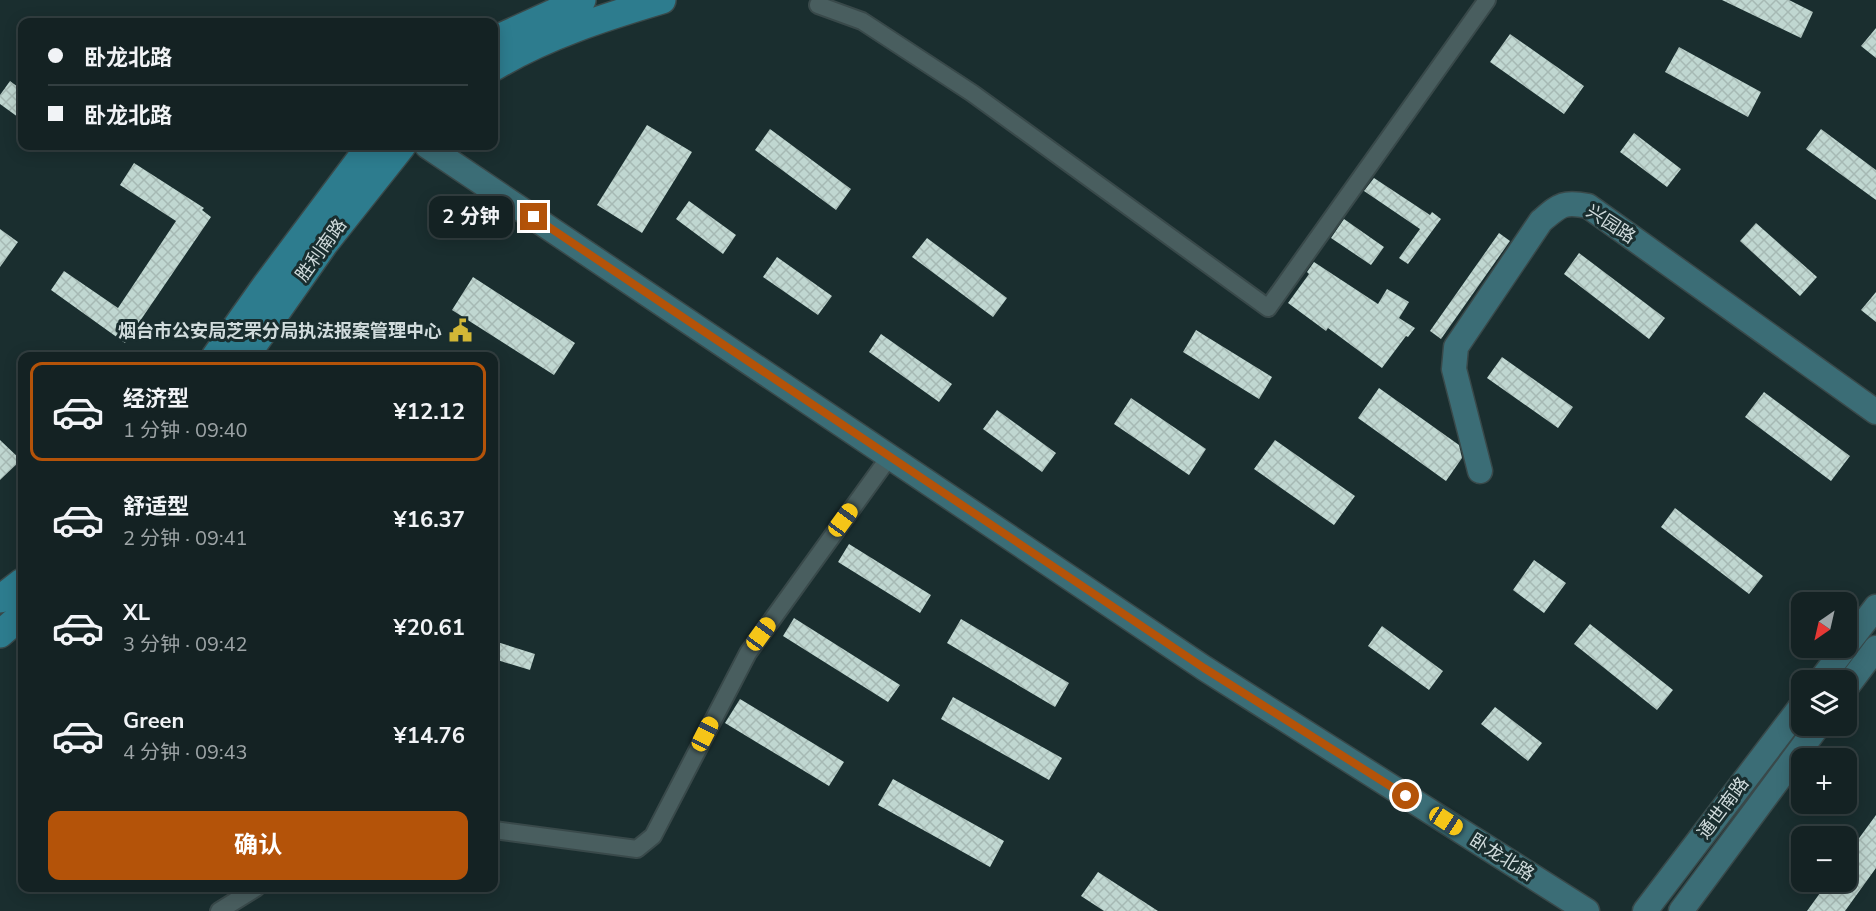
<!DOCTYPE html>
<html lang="zh">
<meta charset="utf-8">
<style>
:root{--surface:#142223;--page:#212f30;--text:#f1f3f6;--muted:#9da4a6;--line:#333f41;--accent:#b45309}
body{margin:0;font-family:"Nunito Sans","Noto Sans SC",sans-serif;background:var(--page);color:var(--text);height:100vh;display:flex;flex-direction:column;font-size:22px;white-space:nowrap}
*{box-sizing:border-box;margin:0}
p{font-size:20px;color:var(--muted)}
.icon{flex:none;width:33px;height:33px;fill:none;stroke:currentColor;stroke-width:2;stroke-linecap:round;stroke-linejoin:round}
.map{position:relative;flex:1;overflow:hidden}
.side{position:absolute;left:18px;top:352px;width:480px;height:540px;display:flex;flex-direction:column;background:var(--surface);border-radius:12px;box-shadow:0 3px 15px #0003,0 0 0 2px var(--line)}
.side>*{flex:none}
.guide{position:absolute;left:18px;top:18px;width:480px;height:132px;border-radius:12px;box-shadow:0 3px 15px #0003,0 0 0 2px var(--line);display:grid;align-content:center;height:132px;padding:0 30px;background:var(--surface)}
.needle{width:39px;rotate:214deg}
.buttons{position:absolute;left:1791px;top:592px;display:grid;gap:12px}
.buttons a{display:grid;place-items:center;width:66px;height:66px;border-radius:12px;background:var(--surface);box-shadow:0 3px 15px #0003,0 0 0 2px var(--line);font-size:30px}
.end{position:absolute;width:27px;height:27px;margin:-14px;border:8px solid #b45309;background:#fff;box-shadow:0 0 0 3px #fff}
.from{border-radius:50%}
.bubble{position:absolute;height:42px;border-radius:12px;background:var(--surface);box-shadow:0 3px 15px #0003,0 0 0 2px var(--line);font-size:20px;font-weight:700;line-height:42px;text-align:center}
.car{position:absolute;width:18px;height:36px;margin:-18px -9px;border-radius:8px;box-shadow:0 0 4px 2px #0007;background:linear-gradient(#f5c518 24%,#345 0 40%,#f5c518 0 76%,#345 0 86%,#f5c518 0)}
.guide b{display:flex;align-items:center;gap:21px;height:57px;font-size:22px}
.guide b+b{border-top:2px solid var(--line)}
.guide i{width:15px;height:15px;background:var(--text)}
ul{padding:10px 0 0;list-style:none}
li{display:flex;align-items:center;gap:18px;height:99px;margin:0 12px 9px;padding:0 18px;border:3px solid transparent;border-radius:12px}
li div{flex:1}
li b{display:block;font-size:22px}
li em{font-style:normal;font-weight:700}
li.current{border-color:var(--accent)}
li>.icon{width:54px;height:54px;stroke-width:1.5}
.button{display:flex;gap:12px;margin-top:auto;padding:12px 30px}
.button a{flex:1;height:69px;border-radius:12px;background:var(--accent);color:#fff;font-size:24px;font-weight:700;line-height:69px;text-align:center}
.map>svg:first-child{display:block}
.building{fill:url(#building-cross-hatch)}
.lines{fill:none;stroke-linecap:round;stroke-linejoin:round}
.street-casing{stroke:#39494a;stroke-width:20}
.secondary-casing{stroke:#39494a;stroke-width:27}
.primary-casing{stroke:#39494a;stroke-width:30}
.street{stroke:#495e5f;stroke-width:16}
.secondary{stroke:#3b6d76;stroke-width:24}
.primary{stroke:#2d7c8e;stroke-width:27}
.route{stroke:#b45309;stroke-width:8}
.labels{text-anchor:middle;stroke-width:6;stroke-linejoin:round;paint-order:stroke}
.street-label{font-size:18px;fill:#d0dbdc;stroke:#1a2e2f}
.poi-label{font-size:18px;font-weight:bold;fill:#d0dbdc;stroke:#1a2e2f;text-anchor:end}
</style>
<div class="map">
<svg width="1876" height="911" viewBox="0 0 1876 911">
<defs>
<pattern id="building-cross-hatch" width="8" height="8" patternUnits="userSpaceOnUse" patternTransform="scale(1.5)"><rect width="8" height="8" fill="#c0d7d1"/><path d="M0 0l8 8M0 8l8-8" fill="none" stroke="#a6b9b4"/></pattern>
</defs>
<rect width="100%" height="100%" fill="#1a2e2f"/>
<path class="building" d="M1722 0H1789L1813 12 1801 38Z
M1876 28V58L1861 46Z
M1510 34 1584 86 1564 114 1490 62Z
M1679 47 1761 92 1748 117 1665 72Z
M10 81 22 90V120L0 104V95Z
M647 125 692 152 642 233 597 205Z
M770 129 851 189 836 210 755 150Z
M1821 129 1876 170V200L1806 149Z
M1634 133 1681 169 1667 187 1620 152Z
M134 163 204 208 202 210 211 217 125 343 51 290 64 271 118 308 176 221 120 185Z
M1374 178 1430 215 1432 212 1441 219 1408 264 1399 258 1420 229 1364 191Z
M689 201 736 235 723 254 676 219Z
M1344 219 1384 247 1371 265 1331 238Z
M1756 223 1817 277 1800 296 1740 241Z
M0 229 18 242 0 267Z
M1499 233 1510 241 1441 339 1430 331Z
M927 238 1007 298 993 317 912 257Z
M1579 253 1665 318 1649 339 1564 274Z
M777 257 832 296 818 315 763 277Z
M1314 262 1378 304 1387 289 1409 302 1399 318 1415 328 1408 337 1406 336 1382 368 1328 328 1326 331 1288 303 1309 274 1307 272Z
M473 277 575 343 554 375 452 310Z
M1876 292V322L1861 310Z
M1196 330 1272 377 1259 399 1183 352Z
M881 334 952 384 939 402 869 352Z
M1502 357 1573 407 1558 428 1487 378Z
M1379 388 1459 445 1462 458 1446 481 1358 418Z
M1764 392 1850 456 1831 481 1745 417Z
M1131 398 1206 449 1189 475 1114 424Z
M997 410 1056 453 1042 472 983 429Z
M0 440 21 460 0 480Z
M1275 440 1355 496 1334 525 1254 469Z
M1675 508 1763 576 1749 594 1661 527Z
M849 544 931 595 920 613 838 562Z
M1534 560 1566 583 1544 613 1513 590Z
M794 618 900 685 888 702 783 636Z
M961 619 1069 683 1055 707 947 643Z
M1590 624 1673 690 1657 710 1574 644Z
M1382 626 1443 671 1429 690 1368 646Z
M494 641 535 654 530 670 494 659Z
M953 697 1062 758 1049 780 941 719Z
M740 699 844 762 829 786 725 723Z
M1495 707 1542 743 1528 761 1481 724Z
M893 779 1004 841 990 867 878 805Z
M1876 815V868L1845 911H1807L1828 882H1846V856Z
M1098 872 1158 911H1104L1081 896Z"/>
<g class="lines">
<defs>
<path id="street" d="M818 5 862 21 972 93 1268 308 1487 0
M494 830 637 849 653 836 748 653 890 456
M219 911 256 888"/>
<path id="secondary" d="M427 146 1204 668 1587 911
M1480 471 1454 369 1456 347 1541 221C1560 205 1563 201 1588 206L1876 412
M1846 646 1876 607
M1820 681 1845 648
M1846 688 1876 648
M1645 911 1802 705
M1681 911 1818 726"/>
<path id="primary" d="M494 40 582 0
M494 67C545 36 605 17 662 0
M215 357 266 285 370 146
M245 357 325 243 402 146
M0 599 22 582
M0 634 22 615"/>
</defs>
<use href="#street" class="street-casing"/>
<use href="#secondary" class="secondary-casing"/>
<use href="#primary" class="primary-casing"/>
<use href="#street" class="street"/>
<use href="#secondary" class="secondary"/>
<use href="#primary" class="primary"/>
</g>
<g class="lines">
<path class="route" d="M534 217 1204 668 1406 796"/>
</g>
<defs>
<symbol id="civic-bare" viewBox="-9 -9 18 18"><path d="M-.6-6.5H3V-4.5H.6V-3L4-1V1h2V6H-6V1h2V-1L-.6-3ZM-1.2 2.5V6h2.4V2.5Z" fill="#d2b736" stroke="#1a2e2f" stroke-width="2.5" paint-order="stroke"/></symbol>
</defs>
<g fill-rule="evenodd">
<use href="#civic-bare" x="444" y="314" width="33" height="33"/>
</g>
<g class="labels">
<g class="street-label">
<text transform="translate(1611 224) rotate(33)" y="6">兴园路</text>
<text transform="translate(321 250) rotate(-54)" y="6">胜利南路</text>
<text transform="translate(1723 808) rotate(-53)" y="6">通世南路</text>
<text transform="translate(1502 857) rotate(32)" y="6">卧龙北路</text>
</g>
<g class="poi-label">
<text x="442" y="337">烟台市公安局芝罘分局执法报案管理中心</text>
</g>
</g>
</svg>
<div class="buttons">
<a><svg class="needle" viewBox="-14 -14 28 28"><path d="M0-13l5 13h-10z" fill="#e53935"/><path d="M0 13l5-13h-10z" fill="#9da4a6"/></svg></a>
<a><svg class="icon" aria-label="layers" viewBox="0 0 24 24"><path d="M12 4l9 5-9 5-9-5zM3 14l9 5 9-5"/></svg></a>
<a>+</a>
<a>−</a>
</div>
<i class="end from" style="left:1406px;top:796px"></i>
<i class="end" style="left:534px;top:217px"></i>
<div class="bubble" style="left:429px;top:196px;width:84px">2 分钟</div>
<i class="car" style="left:843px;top:520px;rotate:36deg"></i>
<i class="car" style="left:761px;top:634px;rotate:36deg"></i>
<i class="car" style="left:705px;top:734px;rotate:27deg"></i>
<i class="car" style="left:1446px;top:821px;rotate:123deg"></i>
<div class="guide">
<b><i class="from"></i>卧龙北路</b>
<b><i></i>卧龙北路</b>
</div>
<section class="side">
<ul>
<li class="current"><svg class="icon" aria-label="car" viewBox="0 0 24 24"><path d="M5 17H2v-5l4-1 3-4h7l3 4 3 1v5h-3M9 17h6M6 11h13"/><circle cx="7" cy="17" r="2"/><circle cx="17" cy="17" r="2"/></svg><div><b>经济型</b><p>1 分钟 · 09:40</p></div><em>¥12.12</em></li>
<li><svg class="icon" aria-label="car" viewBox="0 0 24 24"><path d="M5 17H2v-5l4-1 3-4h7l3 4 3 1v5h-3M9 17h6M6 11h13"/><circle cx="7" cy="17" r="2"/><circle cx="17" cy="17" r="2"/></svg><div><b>舒适型</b><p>2 分钟 · 09:41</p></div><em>¥16.37</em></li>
<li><svg class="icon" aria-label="car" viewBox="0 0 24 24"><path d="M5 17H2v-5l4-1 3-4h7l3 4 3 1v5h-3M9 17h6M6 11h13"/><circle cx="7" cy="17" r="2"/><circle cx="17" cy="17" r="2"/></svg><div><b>XL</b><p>3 分钟 · 09:42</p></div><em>¥20.61</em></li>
<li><svg class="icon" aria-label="car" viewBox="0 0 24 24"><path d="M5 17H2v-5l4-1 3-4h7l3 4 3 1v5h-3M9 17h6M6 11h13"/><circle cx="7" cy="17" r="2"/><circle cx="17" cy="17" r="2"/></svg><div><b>Green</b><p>4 分钟 · 09:43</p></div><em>¥14.76</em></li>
</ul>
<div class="button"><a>确认</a></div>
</section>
</div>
